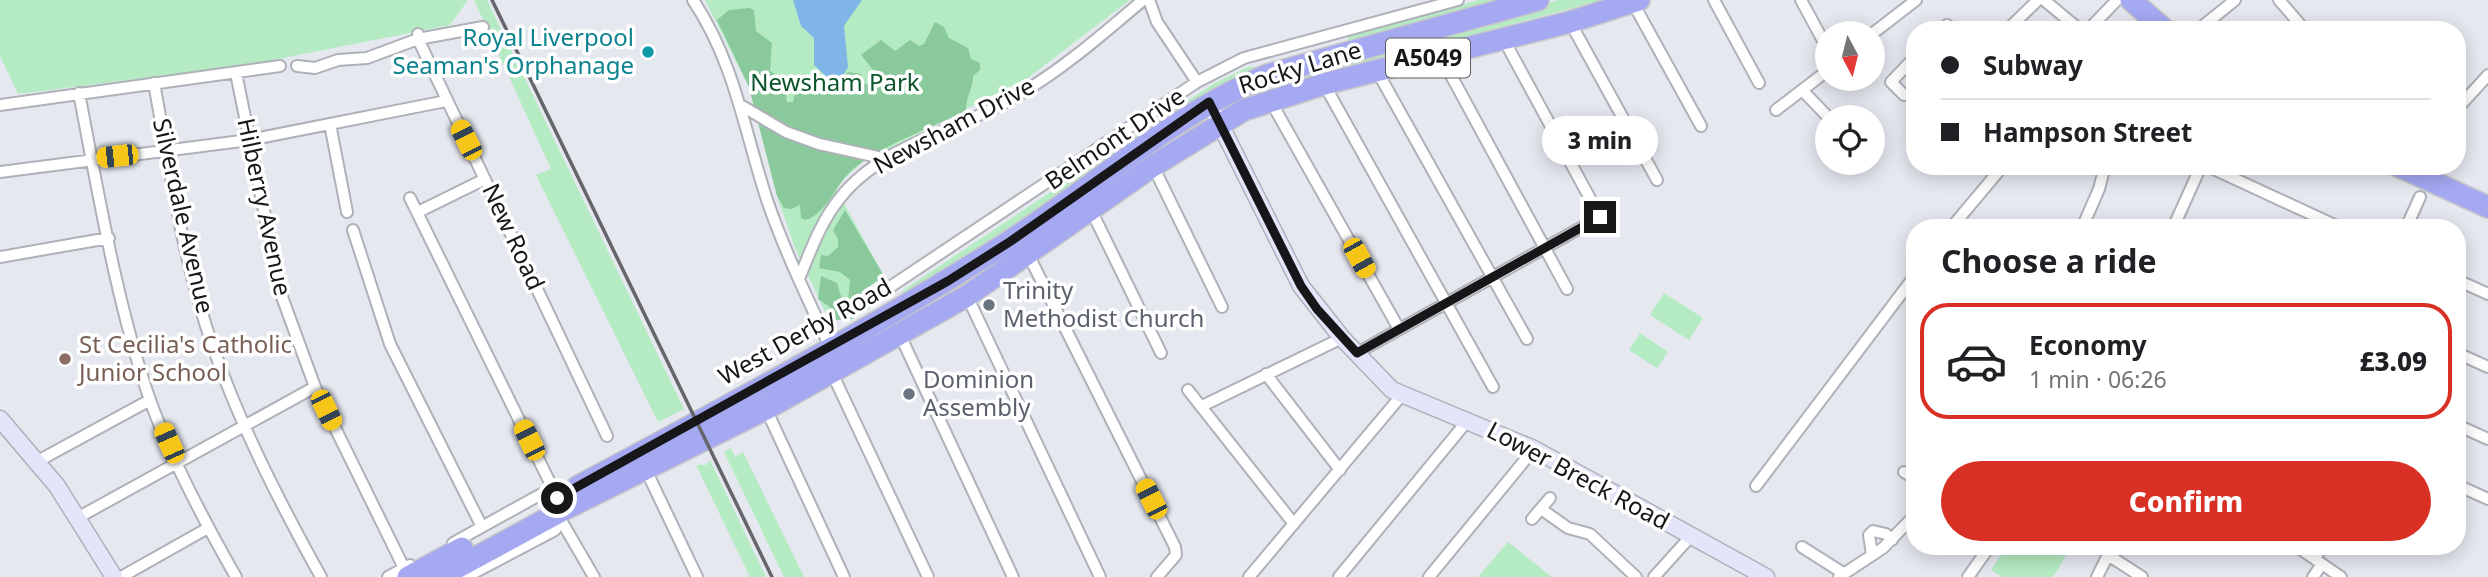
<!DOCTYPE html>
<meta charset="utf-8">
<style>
:root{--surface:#fff;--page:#f6f6f6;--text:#202124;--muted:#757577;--line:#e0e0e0;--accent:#d93025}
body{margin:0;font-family:"Noto Sans",sans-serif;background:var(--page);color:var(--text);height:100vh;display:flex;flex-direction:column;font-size:26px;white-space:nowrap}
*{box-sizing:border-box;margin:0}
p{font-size:23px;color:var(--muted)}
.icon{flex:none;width:38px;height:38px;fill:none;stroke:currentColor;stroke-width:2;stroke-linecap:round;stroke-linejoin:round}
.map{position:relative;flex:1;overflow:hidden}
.sheet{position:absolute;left:1906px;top:219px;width:560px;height:336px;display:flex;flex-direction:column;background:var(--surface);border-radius:28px;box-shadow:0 4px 18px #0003}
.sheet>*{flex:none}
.top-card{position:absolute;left:1906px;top:21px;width:560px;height:154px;border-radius:28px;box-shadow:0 4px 18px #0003;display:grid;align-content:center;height:154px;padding:0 35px;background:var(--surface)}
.needle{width:46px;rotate:173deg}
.fabs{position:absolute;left:1815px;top:21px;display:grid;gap:14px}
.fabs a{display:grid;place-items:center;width:70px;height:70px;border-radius:50%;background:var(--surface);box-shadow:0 4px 18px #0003;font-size:35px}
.end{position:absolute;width:32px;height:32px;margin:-16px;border:9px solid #17171a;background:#fff;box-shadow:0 0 0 4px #fff}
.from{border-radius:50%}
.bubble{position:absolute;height:49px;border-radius:24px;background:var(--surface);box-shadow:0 4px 18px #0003;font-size:23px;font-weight:800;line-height:49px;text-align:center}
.car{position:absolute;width:21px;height:42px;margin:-21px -10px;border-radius:9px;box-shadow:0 0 5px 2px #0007;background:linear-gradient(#f5c518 24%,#345 0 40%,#f5c518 0 76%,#345 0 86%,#f5c518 0)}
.top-card b{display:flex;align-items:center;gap:24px;height:66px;font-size:26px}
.top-card b+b{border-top:2px solid var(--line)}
.top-card i{width:18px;height:18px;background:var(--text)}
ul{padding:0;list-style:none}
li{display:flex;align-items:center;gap:21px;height:116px;margin:0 14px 10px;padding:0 21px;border:4px solid var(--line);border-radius:28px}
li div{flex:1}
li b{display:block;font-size:26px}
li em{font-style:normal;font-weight:800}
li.current{border-color:var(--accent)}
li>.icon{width:63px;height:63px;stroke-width:1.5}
h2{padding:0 35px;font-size:32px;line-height:84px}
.primary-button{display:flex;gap:14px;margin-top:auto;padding:14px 35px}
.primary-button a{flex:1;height:80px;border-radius:42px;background:var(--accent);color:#fff;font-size:28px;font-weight:800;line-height:80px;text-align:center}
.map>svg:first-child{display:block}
.green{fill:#b5ebc3}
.forest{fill:#89c99b}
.water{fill:#80b5e8}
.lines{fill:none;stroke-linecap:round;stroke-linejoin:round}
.street-casing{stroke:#afb1b9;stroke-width:14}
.secondary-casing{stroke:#afb1b9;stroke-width:19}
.highway-casing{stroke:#c7c7c8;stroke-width:24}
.street{stroke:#fff;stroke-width:10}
.secondary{stroke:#e4e5fb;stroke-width:16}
.highway{stroke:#a5a9f2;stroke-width:21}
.rail{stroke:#65656a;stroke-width:3.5}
.route{stroke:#17171a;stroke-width:9}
.culture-dot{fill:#0f9aa8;stroke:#fff;stroke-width:2.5}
.worship-dot{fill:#6b7280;stroke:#fff;stroke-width:2.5}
.education-dot{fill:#8d6e63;stroke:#fff;stroke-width:2.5}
.labels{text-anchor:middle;stroke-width:7;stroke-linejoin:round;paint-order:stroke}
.shield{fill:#fff;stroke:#5d5d5f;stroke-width:2}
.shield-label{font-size:23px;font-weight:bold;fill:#17171a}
.culture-label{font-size:24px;fill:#0d838f;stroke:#fff;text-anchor:end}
.street-label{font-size:24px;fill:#17171a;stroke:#fff}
.park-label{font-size:24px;fill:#0b562b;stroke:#fff}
.worship-label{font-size:24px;fill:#5b616d;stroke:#fff;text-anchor:start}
.education-label{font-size:24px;fill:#785e54;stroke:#fff;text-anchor:start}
</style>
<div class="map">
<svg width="2488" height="577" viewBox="0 0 2488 577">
<rect width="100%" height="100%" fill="#e6e8f0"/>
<path class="green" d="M0 0H468L450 25 248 65 18 94 0 56Z
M474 0H487L684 409 658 422 536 175 551 169Z
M705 0H1130L1029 77 863 162 835 187 884 276 861 292 871 307 852 319 829 320 795 248 777 196 749 87Z
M1479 0H1516L1379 38 1348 40 1347 35Z
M1559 0H1602L1296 82 1292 74Z
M1250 66 1264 70 1018 229 854 323 895 300 905 289 1213 84Z
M1664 293 1703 318 1689 340 1650 315Z
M1640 333 1668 352 1657 368 1629 350Z
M731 448 735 457 743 452 804 577H784L724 452Z
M710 460 766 577H750L696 465H706Z
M1508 542 1552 577H1478Z
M2007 546H2051L2066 556 2053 577H2002L1991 570Z"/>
<path class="forest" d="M749 8 754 10 756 31 772 43 770 71 784 80 787 102H793L795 91 809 81 823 87 831 82 841 81 848 72 861 74 863 83 870 85 879 77 861 55 881 40 895 51 910 40 919 46 924 44 935 22 944 27 949 38 968 48 971 59 980 63V70L973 76C973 90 966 94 966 111 931 128 881 145 852 170 836 184 825 216 805 220L801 218 800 205 791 209 784 208 777 196 749 87 717 20 729 10Z
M845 210 884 276 861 292 871 307 852 319 836 320 830 307 818 299 821 276 837 283 843 303 848 302 850 280 840 272 819 268 821 255 828 256 838 247V239L833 230Z"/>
<path class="water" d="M793 0H862L844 26 848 67 841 79 828 78 814 65V38L801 26Z"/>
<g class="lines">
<defs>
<path id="street" d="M693 0C735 63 744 130 767 200 784 250 808 299 830 347
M1149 0 1157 22 1197 82
M1714 0 1759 83
M1801 0 1827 48
M2044 0 2080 30
M2279 0 2305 30
M1633 3 1701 126
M1570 22 1657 180
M483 27 418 39 607 436
M1942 30 1947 25 1953 30
M2007 30 2038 0
M2088 30 2117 0
M2198 30 2235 0
M1872 34 1916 0
M1440 55 1567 289
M297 66 315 68 338 60 367 58 418 39V34
M1377 71 1527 339
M236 73 281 294 315 387 404 568
M154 83C170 170 183 262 213 347 241 427 280 503 321 577
M1324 84 1493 387
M1802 90 1828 117
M79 93C98 191 117 306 150 400 172 461 204 521 236 577
M1904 95 1891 82 1914 58
M1270 100 1399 329
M0 105 280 66
M742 106 786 132 819 144 887 159
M2457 109 2488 75
M1776 110 1827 71
M330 124 347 212
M1153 166 1222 307
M2207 166 2341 228
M0 172 249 140 446 101
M410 198 557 497
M1091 210 1161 353
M418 212 485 179
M1951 228 2003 166
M2082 228 2099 189 2105 166
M2173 228 2201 166
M2406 228 2420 197
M353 230 390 344 482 527
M1028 254 1175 547 1176 555 1157 577
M0 257 109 238
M799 279C810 252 821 221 840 198 881 146 954 131 1010 100 1058 73 1101 36 1143 0
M2457 280 2488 294
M967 296 1100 577
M872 299 1197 82 1244 58 1458 0
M900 335 1013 577
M1357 353 1600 217 1503 38
M2457 353 2488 367
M832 373 928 577
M1266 374 1340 470
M1188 390 1294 524
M1202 406 1342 338
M766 409 844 577
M2457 425 2488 439
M38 461 150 400
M645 468 697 577
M1904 472 1914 478
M2457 485 2488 499
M1756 486 1914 277
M1541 509 1568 528 1590 534 1636 577
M79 517 315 387
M1532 519 1550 498
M562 522 594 577
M453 543 552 488
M2172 546H2173
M2296 546 2341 577
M1802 547 1843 573
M1872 555 1869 535 1873 531 1886 534 1892 540
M2315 558 2323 546
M121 577 208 528
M388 577 410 565
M466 577 555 530 566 511
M1249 577 1401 396
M1339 577 1468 420
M1429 577 1534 449
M1654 577 1691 536
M1839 577 1883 548 1914 516
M1968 577 1990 546
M2097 577 2108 555 2142 577
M2313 577 2322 564"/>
<path id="secondary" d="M1209 102 1301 286 1342 338 1392 390 1534 449 1766 577
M0 419 57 486 114 577"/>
<path id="highway" d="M2131 0 2165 30
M2398 166 2488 207
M577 487C721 410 867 332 1005 244 1093 188 1170 116 1267 75L1538 0
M408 577 462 548
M440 577 567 508 766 409 967 296 1153 166 1244 110 1324 84 1570 22 1639 0"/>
</defs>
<use href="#street" class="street-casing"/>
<use href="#secondary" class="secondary-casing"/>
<use href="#highway" class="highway-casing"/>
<use href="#street" class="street"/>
<use href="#secondary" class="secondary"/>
<use href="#highway" class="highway"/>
<path class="rail" d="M492 0 772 577"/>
</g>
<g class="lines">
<path class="route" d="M557 498 948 281 1011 241 1209 102 1301 286 1317 309 1357 353 1600 217"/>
</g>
<circle class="culture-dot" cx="648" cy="52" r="7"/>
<g class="worship-dot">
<circle cx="989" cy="305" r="7"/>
<circle cx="909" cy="394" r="7"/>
</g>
<circle class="education-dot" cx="65" cy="359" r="7"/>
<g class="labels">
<rect class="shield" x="1386" y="38.5" width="84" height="39" rx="5"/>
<g class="shield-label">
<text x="1428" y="66">A5049</text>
</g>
<g class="culture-label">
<text x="634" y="46">Royal Liverpool<tspan x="634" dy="28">Seaman's Orphanage</tspan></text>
</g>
<g class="street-label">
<text transform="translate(1300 68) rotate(-17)" y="8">Rocky Lane</text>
<text transform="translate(954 126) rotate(-28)" y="8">Newsham Drive</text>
<text transform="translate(1115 139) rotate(-34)" y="8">Belmont Drive</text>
<text transform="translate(264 207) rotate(78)" y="8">Hilberry Avenue</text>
<text transform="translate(183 216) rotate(77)" y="8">Silverdale Avenue</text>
<text transform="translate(513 237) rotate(65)" y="8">New Road</text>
<text transform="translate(805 332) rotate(-29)" y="8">West Derby Road</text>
<text transform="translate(1578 476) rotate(28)" y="8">Lower Breck Road</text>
</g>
<g class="park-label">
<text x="835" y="91">Newsham Park</text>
</g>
<g class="worship-label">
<text x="1003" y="299">Trinity<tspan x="1003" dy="28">Methodist Church</tspan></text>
<text x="923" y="388">Dominion<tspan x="923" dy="28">Assembly</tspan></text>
</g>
<g class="education-label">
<text x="79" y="353">St Cecilia's Catholic<tspan x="79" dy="28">Junior School</tspan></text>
</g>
</g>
</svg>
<div class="fabs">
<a><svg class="needle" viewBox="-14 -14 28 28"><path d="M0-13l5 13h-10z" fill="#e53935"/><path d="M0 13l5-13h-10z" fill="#757577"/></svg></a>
<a><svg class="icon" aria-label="locate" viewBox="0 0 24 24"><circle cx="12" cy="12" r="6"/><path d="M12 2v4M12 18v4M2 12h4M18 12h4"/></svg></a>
</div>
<i class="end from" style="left:557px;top:498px"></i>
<i class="end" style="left:1600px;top:217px"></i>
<div class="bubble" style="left:1542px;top:116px;width:116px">3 min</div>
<i class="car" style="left:466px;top:140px;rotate:333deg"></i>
<i class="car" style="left:117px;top:156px;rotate:264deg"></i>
<i class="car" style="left:1359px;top:258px;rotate:151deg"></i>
<i class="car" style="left:326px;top:410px;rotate:154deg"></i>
<i class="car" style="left:529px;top:440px;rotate:334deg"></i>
<i class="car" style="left:169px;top:443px;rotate:336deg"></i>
<i class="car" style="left:1151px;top:499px;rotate:333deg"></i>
<div class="top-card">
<b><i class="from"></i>Subway</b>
<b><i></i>Hampson Street</b>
</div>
<section class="sheet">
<h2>Choose a ride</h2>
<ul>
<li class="current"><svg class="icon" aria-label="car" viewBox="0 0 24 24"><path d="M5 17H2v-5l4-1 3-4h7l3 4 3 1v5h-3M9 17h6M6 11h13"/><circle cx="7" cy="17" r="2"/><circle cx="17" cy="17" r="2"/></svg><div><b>Economy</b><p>1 min · 06:26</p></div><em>£3.09</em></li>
</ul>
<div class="primary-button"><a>Confirm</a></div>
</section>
</div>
